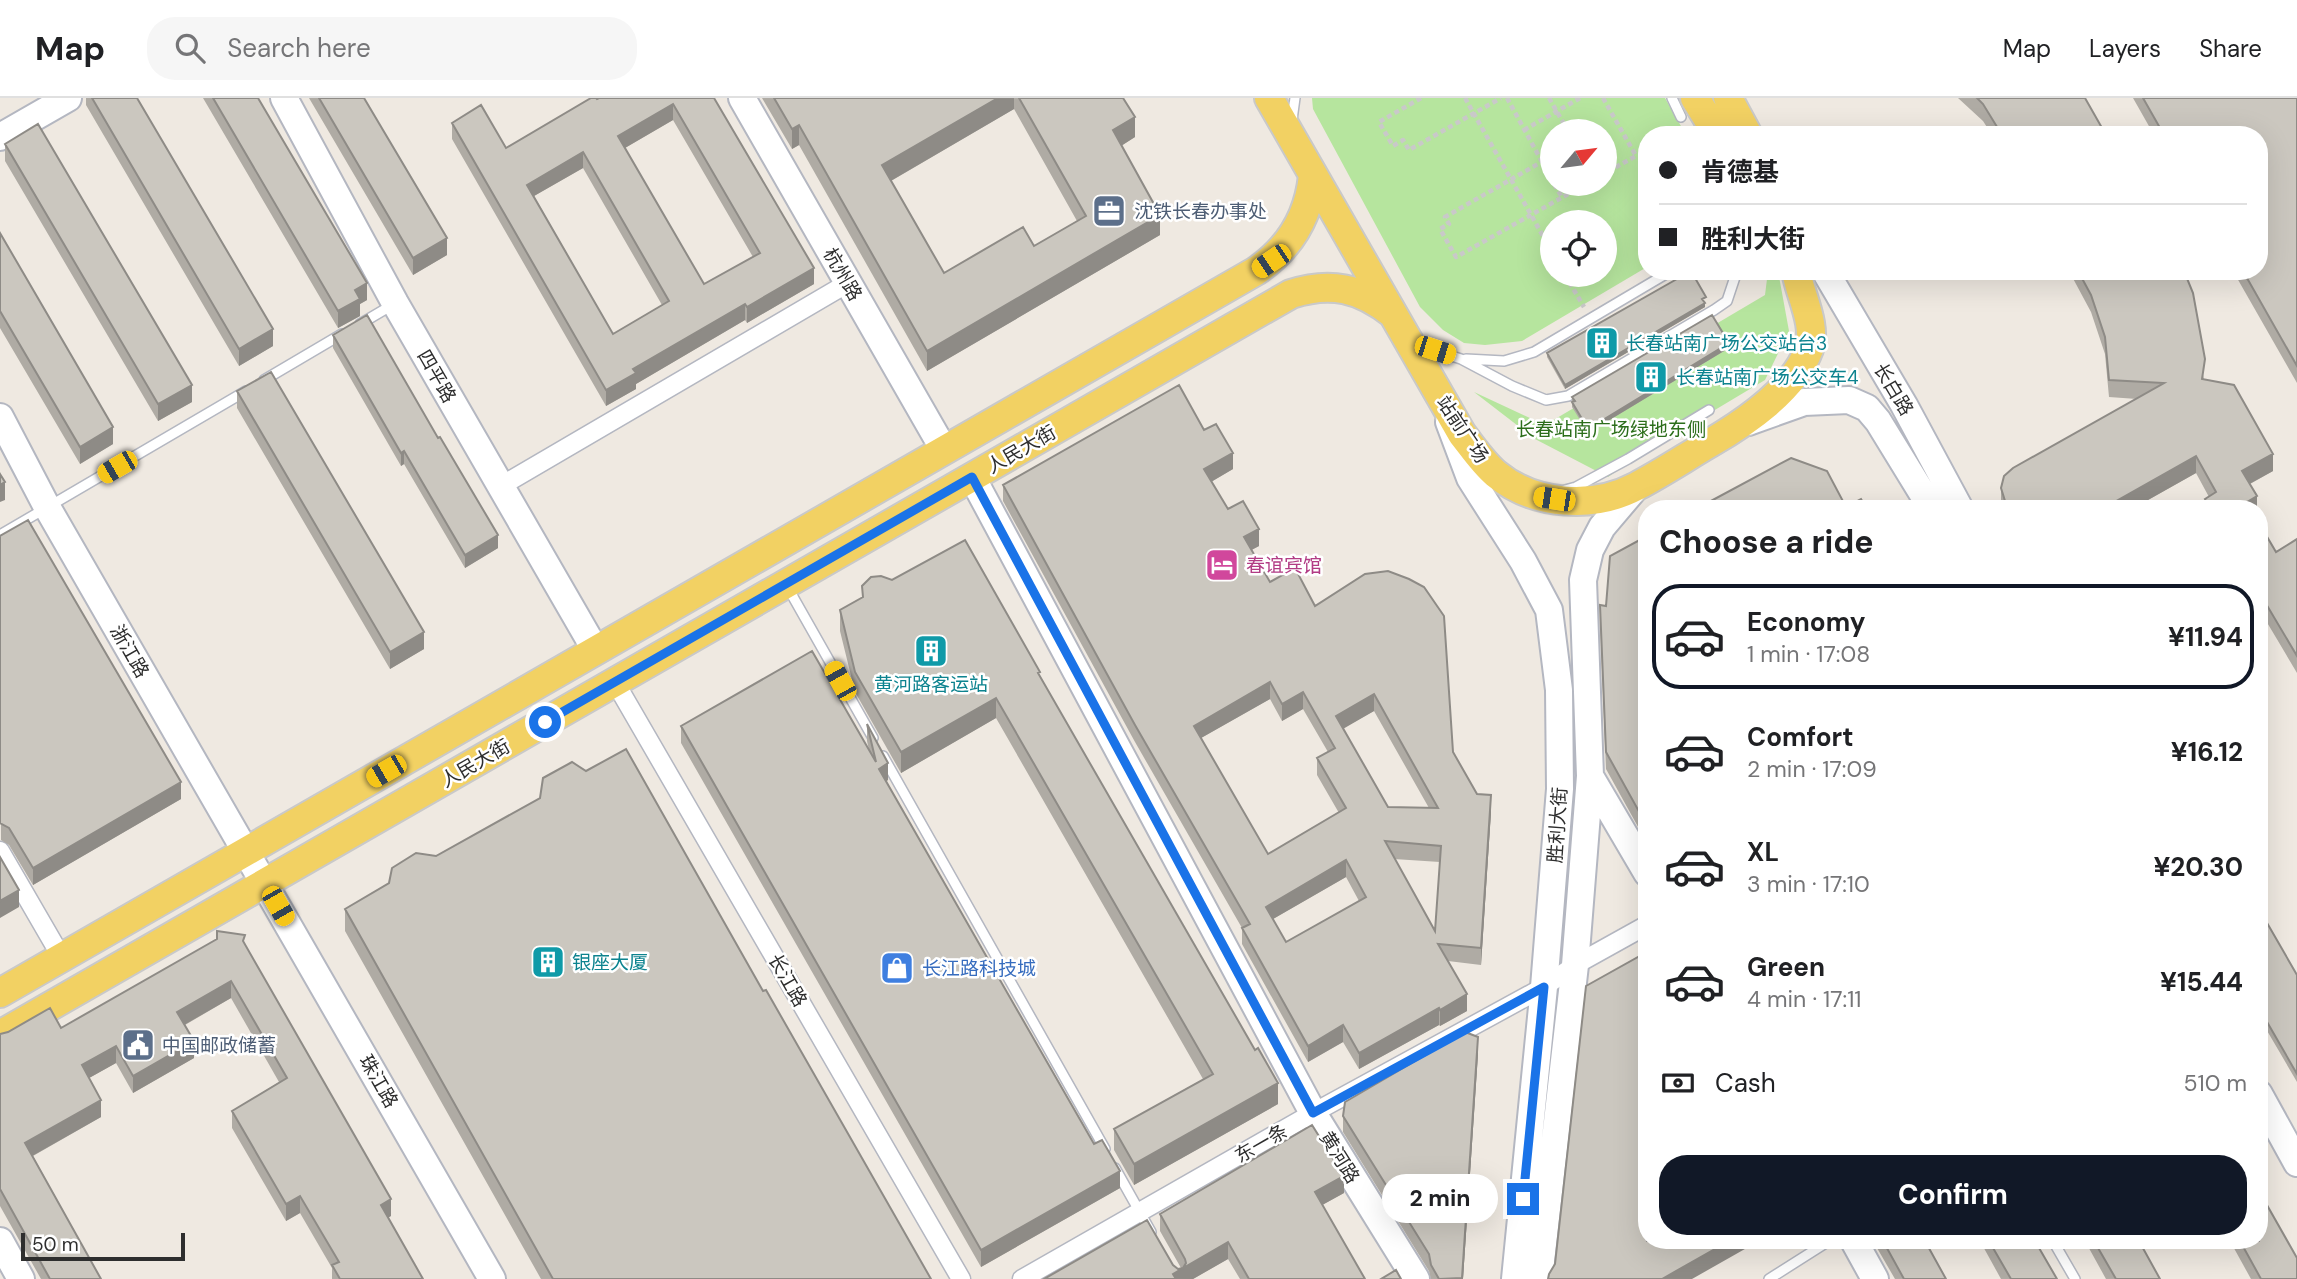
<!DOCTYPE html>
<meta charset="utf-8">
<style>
:root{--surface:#fff;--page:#f6f6f6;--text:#202124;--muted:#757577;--line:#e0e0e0;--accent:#111827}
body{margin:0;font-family:"DM Sans","Noto Sans SC",sans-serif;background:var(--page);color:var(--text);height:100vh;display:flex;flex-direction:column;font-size:26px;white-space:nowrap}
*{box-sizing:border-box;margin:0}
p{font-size:23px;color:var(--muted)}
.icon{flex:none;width:38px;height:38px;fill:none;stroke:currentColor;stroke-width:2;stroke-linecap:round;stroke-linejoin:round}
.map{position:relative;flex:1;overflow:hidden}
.panel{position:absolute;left:1638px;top:402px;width:630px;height:749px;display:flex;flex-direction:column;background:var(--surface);border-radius:28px;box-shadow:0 7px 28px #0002}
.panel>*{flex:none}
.guide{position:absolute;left:1638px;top:28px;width:630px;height:154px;border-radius:28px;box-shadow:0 7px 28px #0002;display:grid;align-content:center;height:154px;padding:0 21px;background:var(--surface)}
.needle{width:46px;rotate:61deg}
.tools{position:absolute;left:1540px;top:21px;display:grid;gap:14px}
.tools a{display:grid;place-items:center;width:77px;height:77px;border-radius:50%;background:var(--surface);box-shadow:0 7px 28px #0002;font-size:35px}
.scale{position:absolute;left:21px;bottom:18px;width:164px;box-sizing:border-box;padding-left:7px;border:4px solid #2e2e2e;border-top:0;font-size:19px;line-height:24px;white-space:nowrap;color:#2e2e2e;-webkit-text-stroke:5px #fff;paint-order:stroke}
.end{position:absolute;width:32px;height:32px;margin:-16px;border:9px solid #1a73e8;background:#fff;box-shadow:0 0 0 4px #fff}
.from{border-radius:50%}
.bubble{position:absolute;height:49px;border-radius:24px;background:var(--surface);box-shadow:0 7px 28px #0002;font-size:23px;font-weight:700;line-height:49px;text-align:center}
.car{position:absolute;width:21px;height:42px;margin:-21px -10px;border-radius:9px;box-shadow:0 0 5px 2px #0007;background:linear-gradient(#f5c518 24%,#345 0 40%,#f5c518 0 76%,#345 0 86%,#f5c518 0)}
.guide b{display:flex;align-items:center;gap:24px;height:66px;font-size:26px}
.guide b+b{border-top:2px solid var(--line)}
.guide i{width:18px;height:18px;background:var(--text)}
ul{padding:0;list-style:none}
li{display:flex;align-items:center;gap:21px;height:105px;margin:0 14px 10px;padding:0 7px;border:4px solid transparent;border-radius:28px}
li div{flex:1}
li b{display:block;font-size:26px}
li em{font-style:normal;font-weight:700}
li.selected{border-color:var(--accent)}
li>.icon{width:63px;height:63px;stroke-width:1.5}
h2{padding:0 21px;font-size:32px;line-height:84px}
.pay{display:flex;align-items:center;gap:18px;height:77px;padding:0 21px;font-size:26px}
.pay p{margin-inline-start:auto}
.action{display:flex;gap:14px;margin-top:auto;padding:14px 21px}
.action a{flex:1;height:80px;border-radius:28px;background:var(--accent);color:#fff;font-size:28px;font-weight:700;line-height:80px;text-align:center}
header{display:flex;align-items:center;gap:42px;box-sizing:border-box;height:98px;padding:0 35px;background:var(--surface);border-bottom:2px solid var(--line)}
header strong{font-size:33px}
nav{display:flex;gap:38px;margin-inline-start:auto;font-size:24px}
.search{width:490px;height:63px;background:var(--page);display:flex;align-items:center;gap:18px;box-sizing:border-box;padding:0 24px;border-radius:28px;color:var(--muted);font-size:26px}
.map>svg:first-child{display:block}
.green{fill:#b6e59e;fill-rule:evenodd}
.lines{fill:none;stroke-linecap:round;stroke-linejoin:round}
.lane-casing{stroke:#b4b7c1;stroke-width:12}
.street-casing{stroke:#b4b7c1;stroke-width:21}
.secondary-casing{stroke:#b4b7c1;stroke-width:30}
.primary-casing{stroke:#c9c9c9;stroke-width:32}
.path{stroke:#c9c9c9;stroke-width:4.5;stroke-dasharray:5 3.5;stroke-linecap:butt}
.lane{stroke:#fff;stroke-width:9}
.street{stroke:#fff;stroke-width:18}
.secondary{stroke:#fff;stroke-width:26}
.primary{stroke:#f2d163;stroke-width:28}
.wall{fill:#afaba4;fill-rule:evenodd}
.shaded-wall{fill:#8e8b86}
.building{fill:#cbc7bf;stroke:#8e8b86;stroke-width:2;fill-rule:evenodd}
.route{stroke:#1a73e8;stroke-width:9}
.labels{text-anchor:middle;stroke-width:5;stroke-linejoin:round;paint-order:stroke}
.service-label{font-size:19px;fill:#4e5e75;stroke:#fff;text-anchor:start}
.street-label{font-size:19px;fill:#2e2e2e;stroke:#fff}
.culture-label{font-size:19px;fill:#0d838f;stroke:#fff;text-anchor:start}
.park-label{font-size:19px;fill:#2c6e1b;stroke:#fff}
.hotel-label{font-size:19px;fill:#b23c85;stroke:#fff;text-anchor:start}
.shop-label{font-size:19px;fill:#366cbe;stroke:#fff;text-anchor:start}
</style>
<header>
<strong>Map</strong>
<div class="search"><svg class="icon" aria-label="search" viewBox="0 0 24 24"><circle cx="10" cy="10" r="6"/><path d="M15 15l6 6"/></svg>Search here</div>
<nav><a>Map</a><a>Layers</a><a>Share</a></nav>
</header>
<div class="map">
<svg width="2297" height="1181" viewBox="0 0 2297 1181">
<rect width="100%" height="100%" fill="#efe9e1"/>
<path class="green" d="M1312 0H1665L1686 37H1647V169L1522 243 1485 247 1464 245 1443 232 1420 209 1313 11ZM1552 33H1605V86H1552ZM1552 124H1605V177H1552Z
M1768 173H1778L1789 233 1765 282 1643 355 1608 379 1535 341 1474 294 1545 327 1765 197Z"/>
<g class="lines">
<defs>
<path id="lane" d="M1672 0 1681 19
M1292 22 1295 0
M360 226 394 206
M1417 247 1461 261 1512 288 1546 302 1568 298 1714 212 1727 203 1737 173
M1466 261 1504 263 1534 254 1671 173
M264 282 342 236
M1565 392 1576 389 1628 361 1709 312
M0 437 246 293
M788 490 873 640
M883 658 1105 1051
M1115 1070 1151 1134
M2053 1143 2075 1181
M1769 1181 1829 1143"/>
<path id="street" d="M501 388 848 185
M615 584 961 1181
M0 753 62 860
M1022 1181 1313 1015 1544 889 1575 867 1647 827"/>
<path id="secondary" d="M284 0 395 205 596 553
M742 0 944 352
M0 39 68 0
M1825 173 1904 307 1960 411
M0 319 47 409 492 1181
M1449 324 1470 380 1523 463 1549 512 1559 592 1560 691 1544 889 1515 1181
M1748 324 1804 304 1849 302 1867 310 1878 323 1932 411
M972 379 1313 1015 1416 1181
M1590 678 1647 775
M2259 996 2297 1065
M0 1143 21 1181
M1854 1143 1875 1181
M1539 1181 1575 867 1590 678 1583 482 1590 452 1602 429 1636 389"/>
<path id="primary" d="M1269 0 1462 336C1473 350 1483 365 1496 376 1535 408 1594 411 1637 388 1662 375 1686 359 1710 345 1746 324 1794 292 1809 251 1817 227 1800 197 1796 173
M1695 0 1718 37
M1728 0 1748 37
M0 895 1256 173C1290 150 1309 119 1313 77
M0 937 1291 196C1331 183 1360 190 1393 216"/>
</defs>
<use href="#lane" class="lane-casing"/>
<use href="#street" class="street-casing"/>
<use href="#secondary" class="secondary-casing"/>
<use href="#primary" class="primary-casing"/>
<path class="path" d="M1421 0 1379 24 1393 48 1403 42 1409 52 1501 0
M1465 0 1552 154
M1507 0 1552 82
M1549 0 1568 33
M1603 0 1636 58 1605 75
M1524 32 1580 0
M1552 58 1445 119 1449 126 1440 131 1456 159 1586 86
M1554 86 1562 99
M1565 177 1584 209"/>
<use href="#lane" class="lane"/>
<use href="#street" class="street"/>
<use href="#secondary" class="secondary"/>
<use href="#primary" class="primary"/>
</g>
<path class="wall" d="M86 0H137L273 248 239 268 86 7Z
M203 0H258L367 202 360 206V218L338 230Z
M309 0H364L447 157 413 177Z
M714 0 814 186 747 225 745 222 636 286V291L606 308 452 41V25L506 50 597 1ZM673 22 753 159 704 186 625 50ZM583 70 662 207 613 236 534 98Z
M762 0H1123L1135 39 1121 48 1160 137 927 273 799 47 792 51ZM1014 11 1077 123 1034 148 944 175 891 83Z
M1958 0H2085L2106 37H1992L1983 23Z
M2133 0H2297V285L2233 173H2259V37H2154Z
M5 46 192 304 158 323 5 63Z
M0 135 113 346 80 366 0 230Z
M2069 173H2184L2204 282 2273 373 2250 386 2257 411H2205V401L2209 399 2196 375 2132 411H1990L2001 405V390L2137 301 2109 299 2105 256 2091 214Z
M1706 203 1704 204 1705 209 1565 291 1547 259V255Z
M333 237 498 450 465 470 404 366 401 368 333 250Z
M1729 250 1588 335 1572 309V299Z
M237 293 424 551 390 571 237 310Z
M1204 332 1233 371 1211 384 1228 411 1259 448 1251 452 1270 484 1315 508 1453 654 1477 696 1491 714 1481 867 1448 863 1467 913 1440 928 1439 927 1359 971 1343 944 1308 964 1242 846V830L1135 644 1003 403V387ZM1270 601 1282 623 1303 611 1328 654 1317 660V677L1339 715 1268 756 1201 640ZM1374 613 1429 710 1388 709 1343 630ZM1394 761 1440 764 1435 833ZM1346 779 1359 803 1286 844 1273 821Z
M2259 425 2276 454 2297 441V575L2259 511Z
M0 438 181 701 33 787 9 747 1 742Z
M1647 438V745L1606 671 1600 524V507L1606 508Z
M840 512 1040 578 1278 1006 1134 1087 1114 1052V1031L1203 981 996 620 901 675 855 594 840 533Z
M867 626 888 682 886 683 1120 1090 981 1169 681 645V628L869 652 867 643Z
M345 811 763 893 931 1181H541L345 833Z
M2259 811 2297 877V984L2259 919Z
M245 847 391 1118 388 1119 423 1181H332V1170L300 1115 286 1123 232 1030V1013L279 984 231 900 185 927 194 960 133 995 116 965 89 980 101 1019 33 1058 101 1181H41L0 1108V936L61 930Z
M1478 956 1463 1181H1431L1429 1173 1343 1034V1018Z
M1344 1095 1322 1107 1365 1181H1240L1228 1161 1193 1181H1044L1173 1167 1178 1171 1181 1170 1160 1133V1116Z
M1873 1143H1932L1927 1146 1946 1181H1895Z
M1980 1143H2035L2057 1181H2001Z
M2085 1143H2139L2160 1181H2106Z
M2230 1143H2259L2297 1181H2251Z"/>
<path class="shaded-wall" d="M998 0H1014V11L882 88V67Z
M673 6V22L618 54V38Z
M1135 19V39L1113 53V32Z
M799 27V47L792 51V31Z
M583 54V70L527 102V87Z
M1160 117V137L927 273V253Z
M447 140V157L413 177V160Z
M814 170V186L747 225V209Z
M367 185V202L360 206V218L338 230V213L355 192Z
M1705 205V209L1565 291V287Z
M745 206V222L636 286V291L606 308V292L633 271Z
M273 231V248L239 268V251Z
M1729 245V250L1588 335V331Z
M192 287V304L158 323V306Z
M113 329V346L80 366V349Z
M404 353V366L401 368V355Z
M1233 355V371L1204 388V371Z
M2273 356V373L2242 390V373Z
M2196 358V375L2132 411H2102Z
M5 384V402L0 404V387Z
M2257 398V411H2247V404Z
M1259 431V448L1244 456V439Z
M498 437V450L465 470V457Z
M424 534V551L390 571V554Z
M1270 584V601L1194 644V628Z
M1303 594V611L1282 623V606Z
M1374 596V613L1336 635V618Z
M996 600V620L901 675V654Z
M888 665V682L879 688V671Z
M181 684V701L33 787V770Z
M1491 697V714L1481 867V850Z
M1346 762V779L1266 825V809Z
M19 792V809L0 820V803Z
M231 883V900L177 931V914Z
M1467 896V913L1440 928V912Z
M1439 910V927L1359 971V955Z
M1343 927V944L1308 964V948Z
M1478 939V956L1463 1181H1461Z
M194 943V960L133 995V978Z
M116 948V965L82 984V967Z
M1278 985V1006L1134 1087V1066Z
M101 1002V1019L25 1062V1045Z
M1120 1073V1090L981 1169V1152Z
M1344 1078V1095L1315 1111V1094Z
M300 1098V1115L286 1123V1106Z
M391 1101V1118L381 1124V1107Z
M1729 1143H1759L1692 1181H1662Z
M1228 1144V1161L1193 1181H1173V1176Z"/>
<path class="building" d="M92 0H137L273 231 239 251Z
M213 0H258L367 185 355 192 360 201 338 213Z
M319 0H364L447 140 413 160Z
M591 0H596L597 1 599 0H714L814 170 747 209 745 206 633 271 636 275 606 292 452 25 481 7 506 50ZM673 6 760 155 704 186 618 38ZM583 54 669 203 613 236 527 87Z
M774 0H998L882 67 944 175 1023 129 1034 148 1086 118 1019 0H1123L1135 19 1113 32 1160 117 927 253 799 27 792 31Z
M1977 0H2085L2106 37H2002L1983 6Z
M2143 0H2297V268L2243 173H2259V37H2164Z
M38 26 192 287 158 306 5 46Z
M1861 34 1881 35 1886 37H1853Z
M0 135 113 329 80 349 0 213Z
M1691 173 1706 199 1702 201 1705 205 1565 287 1547 255Z
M2078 173H2184L2193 195 2205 261 2202 281 2234 287 2273 356 2242 373 2257 398 2247 404 2251 411H2211L2205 401 2216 394 2196 358 2102 411H1990V410L2005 403 2001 390 2004 378 2013 370 2164 285 2109 282 2105 239 2091 197Z
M367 217 438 340 440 339 498 437 465 457 404 353 401 355 333 237Z
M1712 217 1729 245 1588 331 1572 304 1575 303 1572 299Z
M271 274 424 534 390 554 237 293Z
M1179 287 1204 332 1216 326 1233 355 1204 371 1228 411 1243 403 1259 431 1244 439 1270 484 1295 470 1315 508 1365 476 1388 473 1409 481 1424 489 1444 518 1453 654 1477 696 1491 697 1481 850 1438 846 1467 896 1440 912 1439 910 1359 955 1343 927 1308 948 1242 830 1250 826 1135 627 1003 387ZM1270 584 1282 606 1303 594 1335 650 1317 660 1346 710 1268 756 1194 628ZM1374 596 1438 710 1388 709 1336 618ZM1385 743 1441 748 1435 833ZM1346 762 1366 799 1286 844 1266 809Z
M1791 360 1827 373 1846 409 1861 401 1867 411H1696Z
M0 376 5 384 0 387Z
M28 422 181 684 33 770 9 730 0 725V438Z
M2259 425 2276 454 2297 441V558L2259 494Z
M1647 438V728L1606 654 1600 507 1606 508 1610 458Z
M965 442 1040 574 1038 575 1255 952 1258 950 1278 985 1134 1066 1114 1031 1213 976 996 600 901 654 855 574 840 512 863 499 862 488 871 479 881 478 892 482Z
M812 553 876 664 867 626 888 665 879 671 1094 1046 1102 1042 1120 1073 981 1152 681 628Z
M626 651 763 893 766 892 931 1181H553L345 811 389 785 392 770 416 755 436 758 540 700 543 680 572 664 586 673Z
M0 759 19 792 0 803Z
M2259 811 2297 877V976L2259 910Z
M217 833 245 837 243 843 391 1101 381 1107 423 1181H340L332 1167 339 1164 300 1098 286 1106 232 1013 287 980 231 883 177 914 194 943 133 978 116 948 82 967 101 1002 25 1045 101 1181H50L0 1091V936L8 934 50 910 61 930 217 841Z
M1647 854V1143H1729L1662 1181H1548L1549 1176 1555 1166 1586 888Z
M1465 934 1478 939 1462 1180 1439 1181 1431 1167 1429 1156 1343 1018 1345 1004Z
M1312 1027 1344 1078 1315 1094 1365 1181H1249L1228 1144 1173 1176 1176 1181H1044L1147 1122 1173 1167 1178 1171 1183 1170 1186 1165 1185 1161 1160 1116Z
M2259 1093 2297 1160V1181H2261L2240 1143H2259Z
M1883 1143H1925L1946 1181H1904Z
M1989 1143H2035L2057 1181H2011Z
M2094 1143H2139L2160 1181H2116Z
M1396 1172 1401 1181H1381Z"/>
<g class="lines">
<path class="route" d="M545 624 972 379 1313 1015 1544 889 1523 1101"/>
</g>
<defs>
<symbol id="office-square" viewBox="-11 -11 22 22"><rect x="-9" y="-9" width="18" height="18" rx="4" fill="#5c6f8a" stroke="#fff"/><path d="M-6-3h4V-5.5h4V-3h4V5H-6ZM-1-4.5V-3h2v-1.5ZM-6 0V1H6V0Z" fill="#fff"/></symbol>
<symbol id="building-square" viewBox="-11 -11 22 22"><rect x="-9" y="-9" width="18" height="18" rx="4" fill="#0f9aa8" stroke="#fff"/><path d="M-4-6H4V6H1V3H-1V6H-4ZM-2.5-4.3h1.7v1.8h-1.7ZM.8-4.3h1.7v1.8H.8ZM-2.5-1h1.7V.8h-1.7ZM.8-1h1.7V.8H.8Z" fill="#fff"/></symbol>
<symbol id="hotel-square" viewBox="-11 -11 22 22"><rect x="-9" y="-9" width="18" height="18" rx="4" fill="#d1479c" stroke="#fff"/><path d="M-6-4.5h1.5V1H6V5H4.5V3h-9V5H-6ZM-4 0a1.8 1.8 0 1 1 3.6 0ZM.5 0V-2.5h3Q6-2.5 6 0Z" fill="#fff"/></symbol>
<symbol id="shop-square" viewBox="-11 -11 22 22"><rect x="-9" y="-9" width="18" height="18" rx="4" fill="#3f7fe0" stroke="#fff"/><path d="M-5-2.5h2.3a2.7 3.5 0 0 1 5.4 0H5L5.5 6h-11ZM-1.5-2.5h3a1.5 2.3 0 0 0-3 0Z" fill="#fff"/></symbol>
<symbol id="civic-square" viewBox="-11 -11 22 22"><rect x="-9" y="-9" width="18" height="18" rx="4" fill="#5c6f8a" stroke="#fff"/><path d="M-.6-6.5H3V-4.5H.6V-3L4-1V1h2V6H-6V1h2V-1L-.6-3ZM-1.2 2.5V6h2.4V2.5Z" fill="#fff"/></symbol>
</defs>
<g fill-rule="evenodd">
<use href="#office-square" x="1090" y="94" width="38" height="38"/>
<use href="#building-square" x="1583" y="226" width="38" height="38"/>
<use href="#building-square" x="1632" y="260" width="38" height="38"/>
<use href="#hotel-square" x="1203" y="448" width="38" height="38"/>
<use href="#building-square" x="912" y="534" width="38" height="38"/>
<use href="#building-square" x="529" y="845" width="38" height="38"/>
<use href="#shop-square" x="878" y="851" width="38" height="38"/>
<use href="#civic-square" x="119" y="928" width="38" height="38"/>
</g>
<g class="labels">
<g class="service-label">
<text x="1134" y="120">沈铁长春办事处</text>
<text x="162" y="954">中国邮政储蓄</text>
</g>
<g class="street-label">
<text transform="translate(843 176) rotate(60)" y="7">杭州路</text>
<text transform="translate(437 278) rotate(60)" y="7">四平路</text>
<text transform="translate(1894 291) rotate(59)" y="7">长白路</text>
<text transform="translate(1463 331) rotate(56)" y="7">站前广场</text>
<text transform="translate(1021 351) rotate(-30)" y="7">人民大街</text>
<text transform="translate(130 553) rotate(60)" y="7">浙江路</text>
<text transform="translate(475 665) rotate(-30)" y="7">人民大街</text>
<text transform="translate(1557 727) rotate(-86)" y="7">胜利大街</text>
<text transform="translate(788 882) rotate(60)" y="7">长江路</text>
<text transform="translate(379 983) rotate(60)" y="7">珠江路</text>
<text transform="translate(1261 1045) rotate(-30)" y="7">东一条</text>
<text transform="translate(1340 1059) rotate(58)" y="7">黄河路</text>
</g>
<g class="culture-label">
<text x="1626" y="252">长春站南广场公交站台3</text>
<text x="1676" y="286">长春站南广场公交车4</text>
<text x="931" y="593" text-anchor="middle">黄河路客运站</text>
<text x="572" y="871">银座大厦</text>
</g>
<g class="park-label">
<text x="1611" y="338">长春站南广场绿地东侧</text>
</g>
<g class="hotel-label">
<text x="1246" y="474">春谊宾馆</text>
</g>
<g class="shop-label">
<text x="922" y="877">长江路科技城</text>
</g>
</g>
</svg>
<div class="tools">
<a><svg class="needle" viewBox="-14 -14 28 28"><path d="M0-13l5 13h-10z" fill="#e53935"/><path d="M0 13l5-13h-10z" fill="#757577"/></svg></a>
<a><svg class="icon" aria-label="locate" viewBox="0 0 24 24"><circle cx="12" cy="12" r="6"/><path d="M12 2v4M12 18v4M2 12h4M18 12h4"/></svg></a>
</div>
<div class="scale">50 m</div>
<i class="end from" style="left:545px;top:624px"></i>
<i class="end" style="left:1523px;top:1101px"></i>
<div class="bubble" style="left:1382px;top:1076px;width:116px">2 min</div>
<i class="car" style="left:1271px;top:163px;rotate:236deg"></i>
<i class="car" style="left:1435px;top:252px;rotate:108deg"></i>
<i class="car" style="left:117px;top:369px;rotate:240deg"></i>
<i class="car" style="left:1554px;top:401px;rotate:279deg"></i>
<i class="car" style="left:840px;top:583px;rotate:331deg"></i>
<i class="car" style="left:386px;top:673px;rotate:240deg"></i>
<i class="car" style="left:278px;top:808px;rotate:150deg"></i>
<div class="guide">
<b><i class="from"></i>肯德基</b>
<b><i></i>胜利大街</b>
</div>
<section class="panel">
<h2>Choose a ride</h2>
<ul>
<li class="selected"><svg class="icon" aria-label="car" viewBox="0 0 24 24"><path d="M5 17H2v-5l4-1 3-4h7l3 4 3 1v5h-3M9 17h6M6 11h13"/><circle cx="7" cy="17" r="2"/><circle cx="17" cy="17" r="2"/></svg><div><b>Economy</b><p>1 min · 17:08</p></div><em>¥11.94</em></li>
<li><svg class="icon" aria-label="car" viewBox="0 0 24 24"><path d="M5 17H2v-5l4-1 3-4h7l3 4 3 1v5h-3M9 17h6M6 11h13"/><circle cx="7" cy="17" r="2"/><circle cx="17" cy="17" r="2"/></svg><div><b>Comfort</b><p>2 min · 17:09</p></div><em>¥16.12</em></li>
<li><svg class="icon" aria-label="car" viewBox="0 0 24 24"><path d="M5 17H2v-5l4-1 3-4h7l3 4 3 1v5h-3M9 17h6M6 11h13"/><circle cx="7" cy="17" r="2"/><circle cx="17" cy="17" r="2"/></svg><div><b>XL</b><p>3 min · 17:10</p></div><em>¥20.30</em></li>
<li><svg class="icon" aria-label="car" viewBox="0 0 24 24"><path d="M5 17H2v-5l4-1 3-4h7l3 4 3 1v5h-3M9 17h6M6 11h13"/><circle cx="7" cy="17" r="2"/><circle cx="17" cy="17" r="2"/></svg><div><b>Green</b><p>4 min · 17:11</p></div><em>¥15.44</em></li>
</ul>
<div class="pay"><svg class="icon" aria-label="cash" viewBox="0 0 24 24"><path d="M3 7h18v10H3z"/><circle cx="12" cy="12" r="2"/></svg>Cash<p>510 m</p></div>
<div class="action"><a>Confirm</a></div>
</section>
</div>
